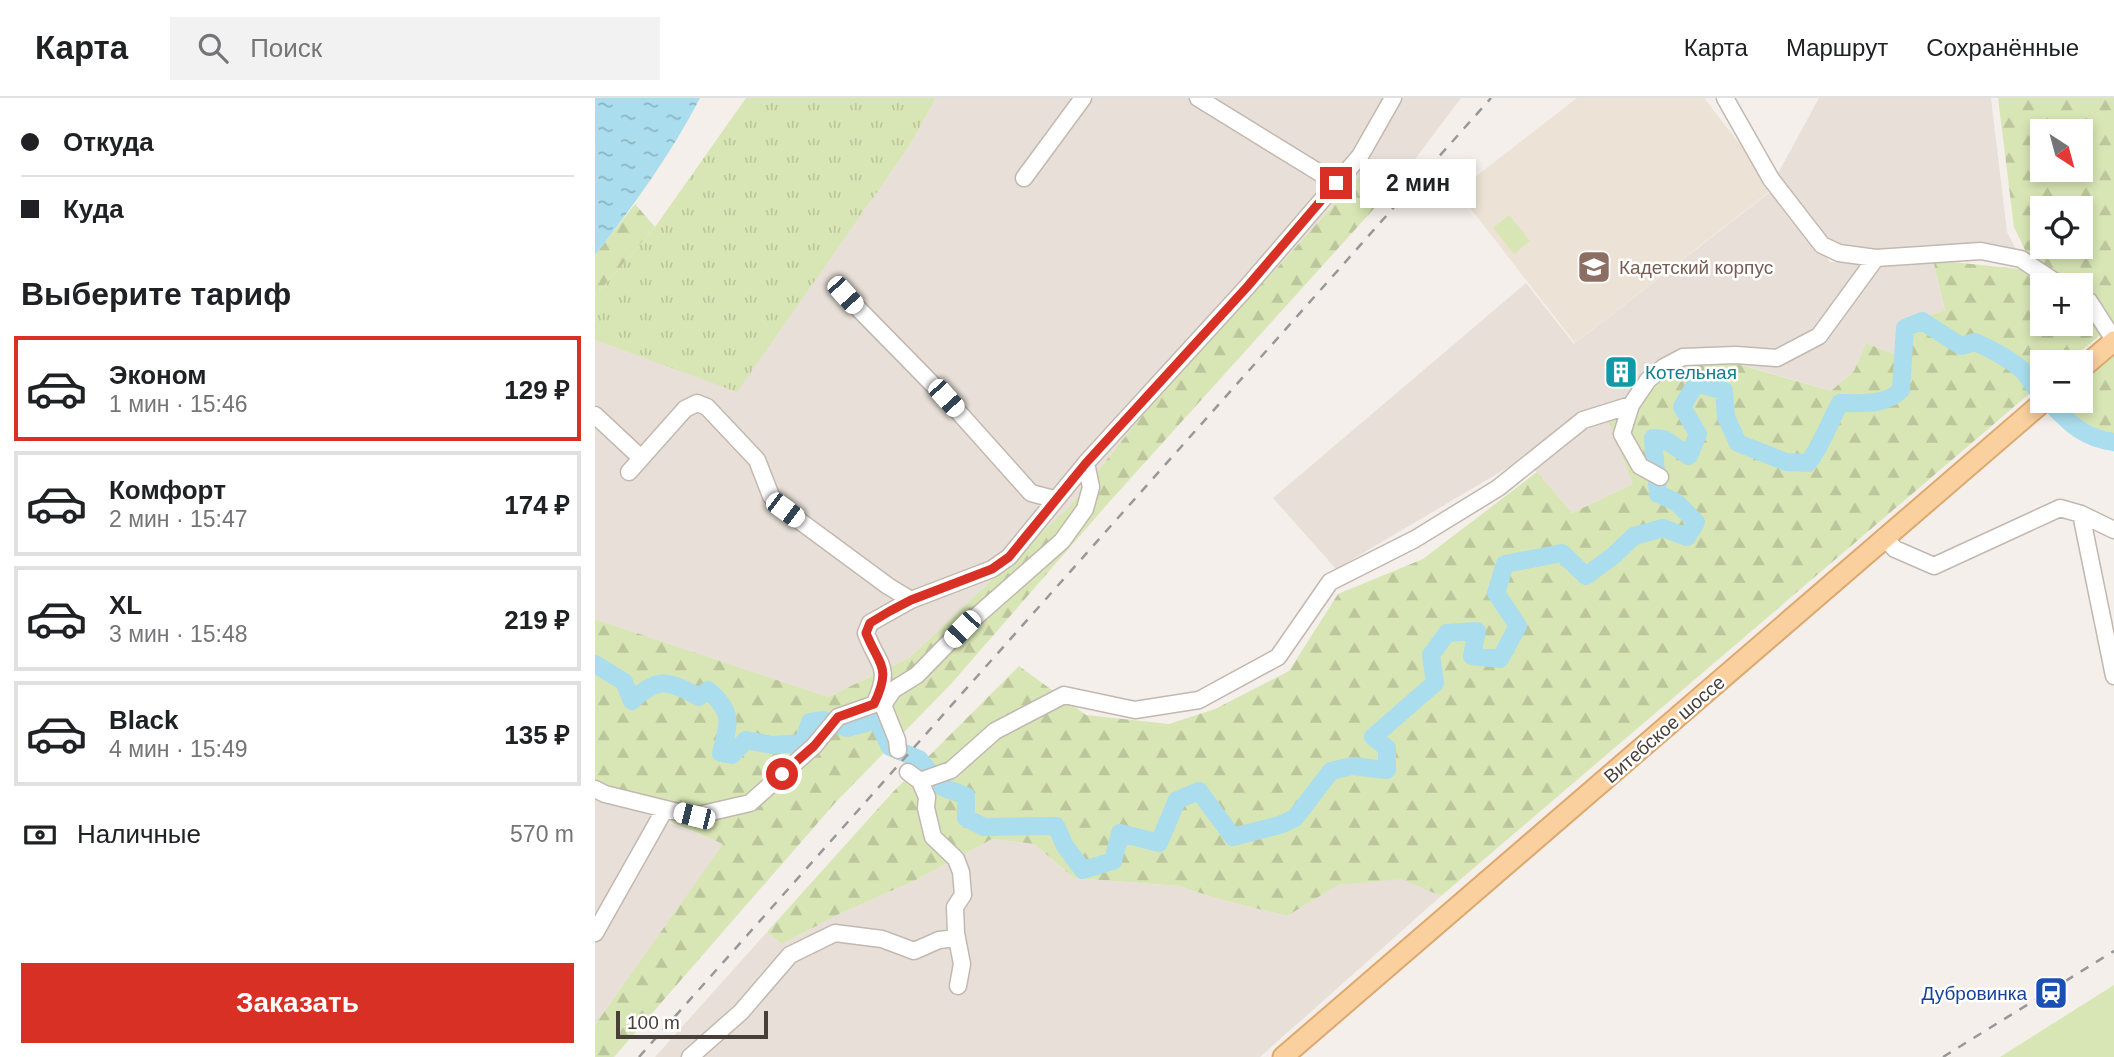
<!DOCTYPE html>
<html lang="ru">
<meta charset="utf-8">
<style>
:root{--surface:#fff;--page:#f2f2f2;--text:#202124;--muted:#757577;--line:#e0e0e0;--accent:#d93025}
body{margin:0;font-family:Arial,sans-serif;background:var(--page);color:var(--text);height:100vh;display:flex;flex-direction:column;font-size:26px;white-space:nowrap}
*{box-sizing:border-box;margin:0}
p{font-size:23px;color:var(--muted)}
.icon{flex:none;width:38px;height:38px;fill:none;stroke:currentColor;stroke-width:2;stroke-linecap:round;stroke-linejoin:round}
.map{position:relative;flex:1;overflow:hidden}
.drawer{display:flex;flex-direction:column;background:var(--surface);width:595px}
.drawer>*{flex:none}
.top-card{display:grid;align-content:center;height:154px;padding:0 21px;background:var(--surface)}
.needle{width:46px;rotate:144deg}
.buttons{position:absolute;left:1435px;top:21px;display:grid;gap:14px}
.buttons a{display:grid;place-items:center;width:63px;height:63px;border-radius:0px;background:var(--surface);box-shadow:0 4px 10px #0003;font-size:35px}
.scale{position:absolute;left:21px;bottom:18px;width:152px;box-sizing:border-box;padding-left:7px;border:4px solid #483f38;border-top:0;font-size:19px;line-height:24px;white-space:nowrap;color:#483f38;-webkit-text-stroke:5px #fff;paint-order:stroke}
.end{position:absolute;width:32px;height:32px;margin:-16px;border:9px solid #d93025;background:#fff;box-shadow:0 0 0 4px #fff}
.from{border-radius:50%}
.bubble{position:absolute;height:49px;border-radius:0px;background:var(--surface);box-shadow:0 4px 10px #0003;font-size:23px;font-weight:700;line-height:49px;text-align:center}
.car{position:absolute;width:21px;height:42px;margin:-21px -10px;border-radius:9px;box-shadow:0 0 5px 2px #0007;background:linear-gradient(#fff 24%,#345 0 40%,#fff 0 76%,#345 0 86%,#fff 0)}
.top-card b{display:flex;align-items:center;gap:24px;height:66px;font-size:26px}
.top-card b+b{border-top:2px solid var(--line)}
.top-card i{width:18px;height:18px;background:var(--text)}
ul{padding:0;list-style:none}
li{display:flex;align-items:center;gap:21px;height:105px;margin:0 14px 10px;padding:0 7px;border:4px solid var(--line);border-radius:0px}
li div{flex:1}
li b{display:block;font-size:26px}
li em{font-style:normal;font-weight:700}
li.current{border-color:var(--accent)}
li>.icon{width:63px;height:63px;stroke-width:1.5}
h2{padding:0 21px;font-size:32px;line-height:84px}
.pay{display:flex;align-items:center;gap:18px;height:77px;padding:0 21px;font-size:26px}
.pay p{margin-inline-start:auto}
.button{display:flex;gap:14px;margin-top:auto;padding:14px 21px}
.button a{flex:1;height:80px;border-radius:0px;background:var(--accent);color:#fff;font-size:28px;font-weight:700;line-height:80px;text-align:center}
header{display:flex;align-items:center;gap:42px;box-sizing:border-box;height:98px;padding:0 35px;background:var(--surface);border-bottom:2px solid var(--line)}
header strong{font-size:33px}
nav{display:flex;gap:38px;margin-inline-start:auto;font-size:24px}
.search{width:490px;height:63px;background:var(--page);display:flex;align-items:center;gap:18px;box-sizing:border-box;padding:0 24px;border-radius:0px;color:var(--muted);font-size:26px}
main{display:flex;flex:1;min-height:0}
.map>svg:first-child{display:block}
.residential{fill:#e8e0d8}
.education{fill:#ece2d5}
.grass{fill:url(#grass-tufts)}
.forest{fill:url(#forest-firs);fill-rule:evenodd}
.green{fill:#d8e6b5}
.water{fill:url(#water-ripples)}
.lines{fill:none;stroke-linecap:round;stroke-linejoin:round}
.river{stroke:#aadded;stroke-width:18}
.minor-casing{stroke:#c2b8b0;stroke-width:19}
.major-casing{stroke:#dda96f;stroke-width:23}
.minor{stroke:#fff;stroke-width:16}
.major{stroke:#f9d09e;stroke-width:19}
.rail{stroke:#989898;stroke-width:2.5;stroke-dasharray:9 9;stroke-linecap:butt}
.route{stroke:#d93025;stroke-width:9}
.labels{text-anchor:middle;stroke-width:5;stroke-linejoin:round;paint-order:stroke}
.education-label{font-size:19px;fill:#785e54;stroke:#fff;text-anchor:start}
.culture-label{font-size:19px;fill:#0d838f;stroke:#fff;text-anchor:start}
.street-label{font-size:19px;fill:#483f38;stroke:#fff}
.transit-label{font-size:19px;fill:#164399;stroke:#fff;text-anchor:end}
</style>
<header>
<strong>Карта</strong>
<div class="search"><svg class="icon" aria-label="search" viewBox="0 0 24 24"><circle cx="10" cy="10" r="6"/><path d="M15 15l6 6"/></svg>Поиск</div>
<nav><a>Карта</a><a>Маршрут</a><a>Сохранённые</a></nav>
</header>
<main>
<section class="drawer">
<div class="top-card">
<b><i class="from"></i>Откуда</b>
<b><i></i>Куда</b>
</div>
<h2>Выберите тариф</h2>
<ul>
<li class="current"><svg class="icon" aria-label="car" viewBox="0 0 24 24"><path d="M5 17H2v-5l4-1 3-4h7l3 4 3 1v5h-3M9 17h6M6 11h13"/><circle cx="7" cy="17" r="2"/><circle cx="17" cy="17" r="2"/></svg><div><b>Эконом</b><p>1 мин · 15:46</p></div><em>129 ₽</em></li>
<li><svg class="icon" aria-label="car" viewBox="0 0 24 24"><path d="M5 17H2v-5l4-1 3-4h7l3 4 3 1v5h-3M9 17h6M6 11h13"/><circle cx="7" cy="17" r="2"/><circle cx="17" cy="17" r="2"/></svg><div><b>Комфорт</b><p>2 мин · 15:47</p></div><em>174 ₽</em></li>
<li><svg class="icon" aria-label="car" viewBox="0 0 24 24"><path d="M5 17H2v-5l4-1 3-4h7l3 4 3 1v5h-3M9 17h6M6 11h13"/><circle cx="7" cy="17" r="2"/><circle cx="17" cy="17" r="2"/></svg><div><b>XL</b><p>3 мин · 15:48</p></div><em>219 ₽</em></li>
<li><svg class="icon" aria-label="car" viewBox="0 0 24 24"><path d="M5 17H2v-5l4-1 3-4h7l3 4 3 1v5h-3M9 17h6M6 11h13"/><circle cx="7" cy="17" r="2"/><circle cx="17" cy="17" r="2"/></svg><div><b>Black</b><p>4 мин · 15:49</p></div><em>135 ₽</em></li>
</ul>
<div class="pay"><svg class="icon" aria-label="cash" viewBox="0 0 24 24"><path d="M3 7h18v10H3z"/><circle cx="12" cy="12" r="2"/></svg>Наличные<p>570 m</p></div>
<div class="button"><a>Заказать</a></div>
</section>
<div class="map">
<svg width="1519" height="959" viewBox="0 0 1519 959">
<defs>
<pattern id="grass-tufts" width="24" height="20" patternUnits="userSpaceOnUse" patternTransform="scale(1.75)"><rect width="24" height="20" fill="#d8e6b5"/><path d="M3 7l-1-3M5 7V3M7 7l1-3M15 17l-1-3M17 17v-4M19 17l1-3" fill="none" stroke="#bbc69c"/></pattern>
<pattern id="forest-firs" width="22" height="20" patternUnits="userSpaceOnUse" patternTransform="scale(1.75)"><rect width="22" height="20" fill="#d8e6b5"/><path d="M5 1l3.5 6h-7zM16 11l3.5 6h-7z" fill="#bbc69c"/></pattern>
<pattern id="water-ripples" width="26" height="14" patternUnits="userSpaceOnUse" patternTransform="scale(1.75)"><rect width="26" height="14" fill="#aadded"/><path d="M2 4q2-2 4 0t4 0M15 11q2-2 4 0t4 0" fill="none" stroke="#8cb5c1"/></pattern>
</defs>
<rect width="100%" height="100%" fill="#f4efea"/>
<path class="residential" d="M341 0H866L803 84 780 61 682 170 573 285 475 408 314 560 233 599 0 521V242L142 293 315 47Z
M1224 0H1396L1412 134 1423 155 1402 149 1345 147 1275 154 1256 152 1232 144 1182 77Z
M1179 91 1235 164 1287 167 1338 162 1350 214 1299 256 1271 245 1259 273 1236 293 1130 262 1038 386 977 415 929 360 741 471 678 400 931 185 979 246Z
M0 696 129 746 0 927Z
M397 741 439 746 479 780 584 788 627 802 692 818 742 787 807 780 846 798 665 959H60L172 834 187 846 244 816 321 782Z"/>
<path class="education" d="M982 0H1109L1179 90 980 245 862 93Z"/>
<path class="grass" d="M151 0H341L315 47 142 294 0 242V198L60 129Z"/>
<path class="forest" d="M1403 0H1519V235L1486 193V187H1476L1457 177 1431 154 1419 129ZM1447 33H1486V72H1447ZM1447 110H1486V149H1447Z
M780 61 803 84 516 402 356 586 240 705 19 959H0V927L128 746 69 721 13 702 0 696V521L233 599 314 560 475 408 573 285 682 170Z
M40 106 60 129 0 198V157Z
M1338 162 1424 171 1452 187H1447V226H1486V207L1505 237 1473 264H1447V285L846 798 807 781 743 787 692 818 627 802 584 788 479 780 439 746 397 741 321 782 244 816 187 846 172 834 297 695 424 568 491 617 574 626 620 611 694 573 743 496 828 461 942 374 977 415 1038 386 1014 324 1080 268 1129 262 1236 293 1259 273 1271 245 1299 256 1307 224 1350 213Z
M1519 257V354L1462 307 1467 303H1486V286Z"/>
<path class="green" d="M914 117 935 143 919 156 898 130Z
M1519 887V959H1405Z"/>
<path class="water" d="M0 0H105C76 56 39 107 0 157Z"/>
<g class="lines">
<path class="river" d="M1453 303C1474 324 1487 340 1519 344
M0 566 29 584 37 603C64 578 73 583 104 599L113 592C138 613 135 625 126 655L137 657 151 642 177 647 208 645 215 624 228 622 252 630 282 622 295 649 324 661 347 689 371 698V720L389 729 461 728 470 748 488 772 518 763 525 735 564 745 582 702 604 693 638 739 685 727 700 720 736 673 757 668 792 672V650L778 639 840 585 836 557 852 535 882 533 877 558 905 561 923 528 901 495 910 466 967 455 991 478 1018 458 1039 438 1068 430 1092 439 1101 424 1081 404 1063 396 1058 340 1069 341 1094 358 1103 336 1087 309 1101 285 1129 293 1131 319 1143 345 1191 364 1213 365C1227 347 1234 325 1245 305 1266 305 1290 308 1306 292L1310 230 1327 223 1366 248 1380 244C1394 250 1419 263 1429 274 1435 282 1440 290 1447 297"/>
<defs>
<path id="minor" d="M603 0 741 85
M1130 0 1176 81 1227 147 1244 155 1281 160 1386 153 1426 161 1465 187
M429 80 488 0
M250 197 351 300 436 395 459 401
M1486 199 1494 203 1519 242
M0 317 46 360
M34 374 90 311 102 305 112 309 162 362 176 398 190 412 293 488 316 502 397 471 414 459 491 365 652 189 765 58 798 0
M1065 379 1045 368 1027 336 1036 307 1053 282 1069 269 1088 259 1141 257 1182 260 1224 238 1281 160
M1486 416 1519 578
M1289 439 1300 451 1339 468 1465 410 1486 416 1519 432
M280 605C297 567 283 568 271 535L275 525 316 502
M303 652 302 642 288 607 298 592 322 577 367 531 467 443 490 411 496 389 491 365
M313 674 325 683 332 699 331 710 338 739 361 761 366 774 368 797 360 809 361 835 367 866 363 888
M325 683 356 672 400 633 469 597 540 612 604 602 683 559 735 484 820 441 903 390 988 322 1036 307
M0 691 10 696 99 718 155 705 219 648 243 619 280 606
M0 835 70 711
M95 959 146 914 195 857 240 835 287 841 319 853 344 842 362 840"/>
<path id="major" d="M1486 271 1519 243
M688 959 1449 303"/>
</defs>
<use href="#minor" class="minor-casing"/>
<use href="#major" class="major-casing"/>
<use href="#minor" class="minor"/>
<use href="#major" class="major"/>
<path class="rail" d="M44 959 896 0
M1348 959 1519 853"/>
</g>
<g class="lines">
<path class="route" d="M187 676 219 648 243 619 279 606C297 568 284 568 271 535L275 525 295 513 316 502 397 471 414 459 491 365 652 189 741 85"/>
</g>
<defs>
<symbol id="school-square" viewBox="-11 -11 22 22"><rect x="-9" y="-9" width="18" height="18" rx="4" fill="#8d6e63" stroke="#fff"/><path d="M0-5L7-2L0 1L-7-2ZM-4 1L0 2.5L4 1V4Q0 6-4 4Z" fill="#fff"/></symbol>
<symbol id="building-square" viewBox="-11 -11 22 22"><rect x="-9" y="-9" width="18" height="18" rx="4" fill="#0f9aa8" stroke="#fff"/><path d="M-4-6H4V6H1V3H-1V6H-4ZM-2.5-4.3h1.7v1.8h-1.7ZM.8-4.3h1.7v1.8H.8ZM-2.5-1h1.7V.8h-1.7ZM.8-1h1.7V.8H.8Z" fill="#fff"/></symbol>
<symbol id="station-square" viewBox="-11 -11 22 22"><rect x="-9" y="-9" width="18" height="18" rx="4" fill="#1a4fb4" stroke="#fff"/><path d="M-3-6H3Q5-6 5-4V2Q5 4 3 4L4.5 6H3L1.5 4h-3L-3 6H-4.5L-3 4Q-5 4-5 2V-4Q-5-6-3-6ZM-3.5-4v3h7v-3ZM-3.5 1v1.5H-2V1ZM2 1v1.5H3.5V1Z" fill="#fff"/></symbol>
</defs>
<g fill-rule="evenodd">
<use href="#school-square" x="980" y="150" width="38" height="38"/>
<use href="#building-square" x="1007" y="255" width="38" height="38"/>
<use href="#station-square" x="1437" y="876" width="38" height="38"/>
</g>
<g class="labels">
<g class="education-label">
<text x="1024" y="176">Кадетский корпус</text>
</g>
<g class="culture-label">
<text x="1050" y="281">Котельная</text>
</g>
<g class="street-label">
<text transform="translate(1069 631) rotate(-41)" y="7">Витебское шоссе</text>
</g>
<g class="transit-label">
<text x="1432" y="902">Дубровинка</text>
</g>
</g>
</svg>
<div class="buttons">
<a><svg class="needle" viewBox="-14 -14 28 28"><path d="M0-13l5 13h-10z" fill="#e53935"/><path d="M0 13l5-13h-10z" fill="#757577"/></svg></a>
<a><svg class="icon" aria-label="locate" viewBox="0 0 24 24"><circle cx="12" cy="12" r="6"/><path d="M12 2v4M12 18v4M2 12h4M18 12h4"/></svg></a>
<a>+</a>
<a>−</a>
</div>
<div class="scale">100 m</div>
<i class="end from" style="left:187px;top:676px"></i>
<i class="end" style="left:741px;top:85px"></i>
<div class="bubble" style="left:765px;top:61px;width:116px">2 мин</div>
<i class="car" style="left:250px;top:197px;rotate:138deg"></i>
<i class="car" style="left:351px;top:300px;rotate:138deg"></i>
<i class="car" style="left:190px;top:412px;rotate:127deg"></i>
<i class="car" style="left:367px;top:531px;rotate:224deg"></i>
<i class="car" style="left:99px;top:718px;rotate:284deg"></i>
</div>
</main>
